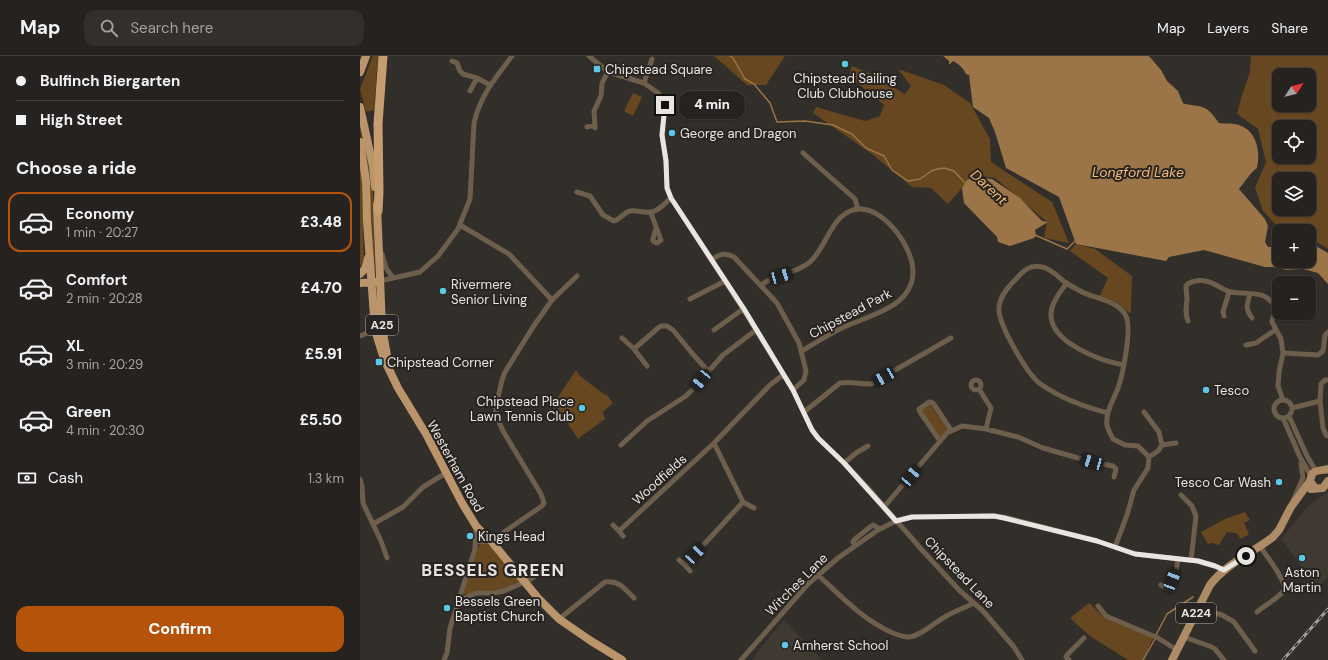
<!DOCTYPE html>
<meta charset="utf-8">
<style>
:root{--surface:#262220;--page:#322f2d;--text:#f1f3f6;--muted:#a4a4a5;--line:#423f3e;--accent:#b45309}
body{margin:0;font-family:"DM Sans",sans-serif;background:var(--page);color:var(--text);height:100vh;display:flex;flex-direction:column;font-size:15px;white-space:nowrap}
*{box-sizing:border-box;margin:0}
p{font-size:13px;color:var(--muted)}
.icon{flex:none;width:22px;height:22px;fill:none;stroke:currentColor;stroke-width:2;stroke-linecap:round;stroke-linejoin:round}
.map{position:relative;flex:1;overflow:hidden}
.drawer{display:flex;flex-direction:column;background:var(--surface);width:360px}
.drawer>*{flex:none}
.hud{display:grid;align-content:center;height:88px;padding:0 16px;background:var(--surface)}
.needle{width:26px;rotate:54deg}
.tools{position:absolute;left:912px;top:12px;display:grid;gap:8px}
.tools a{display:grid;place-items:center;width:44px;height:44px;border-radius:8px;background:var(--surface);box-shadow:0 1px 3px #0004,0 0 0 1px var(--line);font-size:20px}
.end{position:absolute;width:18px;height:18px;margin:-9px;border:5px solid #e8e5e3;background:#111;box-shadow:0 0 0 2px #111}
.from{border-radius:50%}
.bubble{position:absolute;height:28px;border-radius:12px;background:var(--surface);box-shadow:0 1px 3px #0004,0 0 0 1px var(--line);font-size:13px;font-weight:800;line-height:28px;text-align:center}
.car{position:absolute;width:12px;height:24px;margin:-12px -6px;border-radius:5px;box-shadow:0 0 3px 1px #0007;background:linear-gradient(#222 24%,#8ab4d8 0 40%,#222 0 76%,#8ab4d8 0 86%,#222 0)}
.hud b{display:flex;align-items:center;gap:14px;height:38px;font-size:15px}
.hud b+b{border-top:1px solid var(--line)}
.hud i{width:10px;height:10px;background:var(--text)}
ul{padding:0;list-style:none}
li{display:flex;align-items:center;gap:12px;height:60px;margin:0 8px 6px;padding:0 8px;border:2px solid transparent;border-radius:12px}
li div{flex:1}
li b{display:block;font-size:15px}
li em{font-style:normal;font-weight:800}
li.selected{border-color:var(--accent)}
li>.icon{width:36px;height:36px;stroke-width:1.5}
h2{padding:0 16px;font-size:18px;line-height:48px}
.pay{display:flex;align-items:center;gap:10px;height:44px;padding:0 16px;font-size:15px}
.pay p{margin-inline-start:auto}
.action{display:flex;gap:8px;margin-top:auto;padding:8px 16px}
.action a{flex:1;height:46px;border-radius:12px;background:var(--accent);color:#fff;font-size:16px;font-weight:800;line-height:46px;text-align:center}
header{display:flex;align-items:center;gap:24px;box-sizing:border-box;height:56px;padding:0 20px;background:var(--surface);border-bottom:1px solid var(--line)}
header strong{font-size:19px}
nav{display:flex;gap:22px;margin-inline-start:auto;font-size:14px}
.search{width:280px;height:36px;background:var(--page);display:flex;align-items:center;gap:10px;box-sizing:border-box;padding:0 14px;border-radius:12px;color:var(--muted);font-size:15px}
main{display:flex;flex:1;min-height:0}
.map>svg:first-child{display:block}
.built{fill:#403931}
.green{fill:#67471f;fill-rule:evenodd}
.water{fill:#9b7548}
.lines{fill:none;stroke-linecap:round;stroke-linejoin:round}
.stream{stroke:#9b7548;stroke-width:1.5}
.minor{stroke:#6e5e4c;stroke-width:5}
.primary{stroke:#ad8b66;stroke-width:8}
.trunk{stroke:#ba946b;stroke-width:8}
.motorway{stroke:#c69d70;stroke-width:9}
.rail-casing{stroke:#a3a09d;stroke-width:3}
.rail{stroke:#282421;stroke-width:1.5;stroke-dasharray:4.5;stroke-linecap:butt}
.route{stroke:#e8e5e3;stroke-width:5}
.poi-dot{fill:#5bc8e6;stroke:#282421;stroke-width:1.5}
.labels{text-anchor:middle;stroke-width:4;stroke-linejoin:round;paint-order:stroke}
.shield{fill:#282421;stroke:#aeaba9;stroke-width:1}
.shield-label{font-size:12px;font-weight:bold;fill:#e8e5e3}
.poi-label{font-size:13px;fill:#e8e5e3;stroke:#282421;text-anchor:start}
.street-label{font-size:13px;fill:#e8e5e3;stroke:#282421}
.water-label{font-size:14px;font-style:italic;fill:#f3b976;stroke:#282421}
.district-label{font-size:17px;font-weight:bold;letter-spacing:1px;fill:#e8e5e3;stroke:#282421}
</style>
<header>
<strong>Map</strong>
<div class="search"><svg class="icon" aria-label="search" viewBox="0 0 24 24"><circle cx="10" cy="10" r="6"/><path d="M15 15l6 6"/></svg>Search here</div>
<nav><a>Map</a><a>Layers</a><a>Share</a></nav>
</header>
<main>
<section class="drawer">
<div class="hud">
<b><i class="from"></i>Bulfinch Biergarten</b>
<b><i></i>High Street</b>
</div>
<h2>Choose a ride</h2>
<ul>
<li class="selected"><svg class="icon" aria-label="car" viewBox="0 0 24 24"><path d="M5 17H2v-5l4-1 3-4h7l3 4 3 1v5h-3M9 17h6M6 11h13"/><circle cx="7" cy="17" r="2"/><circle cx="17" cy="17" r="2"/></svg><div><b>Economy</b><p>1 min · 20:27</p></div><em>£3.48</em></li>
<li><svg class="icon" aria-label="car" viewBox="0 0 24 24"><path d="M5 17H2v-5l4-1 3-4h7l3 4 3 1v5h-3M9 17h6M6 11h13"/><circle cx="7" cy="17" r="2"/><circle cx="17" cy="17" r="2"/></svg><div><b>Comfort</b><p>2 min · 20:28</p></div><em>£4.70</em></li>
<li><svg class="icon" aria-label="car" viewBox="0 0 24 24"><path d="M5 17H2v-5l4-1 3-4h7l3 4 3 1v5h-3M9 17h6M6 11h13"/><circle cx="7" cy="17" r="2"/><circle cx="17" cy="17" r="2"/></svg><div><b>XL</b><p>3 min · 20:29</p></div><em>£5.91</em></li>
<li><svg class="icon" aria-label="car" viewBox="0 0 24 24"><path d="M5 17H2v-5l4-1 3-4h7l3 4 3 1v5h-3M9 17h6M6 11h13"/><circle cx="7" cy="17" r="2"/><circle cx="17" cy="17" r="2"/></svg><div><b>Green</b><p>4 min · 20:30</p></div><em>£5.50</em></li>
</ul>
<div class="pay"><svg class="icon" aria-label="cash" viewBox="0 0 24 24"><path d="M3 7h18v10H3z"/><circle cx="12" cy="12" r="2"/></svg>Cash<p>1.3 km</p></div>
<div class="action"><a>Confirm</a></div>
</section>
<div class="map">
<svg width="968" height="604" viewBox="0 0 968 604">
<rect width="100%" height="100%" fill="#322e2a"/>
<path class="built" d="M968 436V521L957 532 921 483 948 450Z
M424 564 462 604H392L410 580Z"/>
<path class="green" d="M13 0H18L14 54 6 56 0 33Z
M354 0H425L406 29H387Z
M891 0H968V193L949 181V175H927L918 171 903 155 895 132 906 106 898 73 877 58 882 39 890 16ZM919 19H949V49H919ZM919 71H949V101H919ZM919 123H949V153H919Z
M492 10 511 18 545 38 551 30 538 13 584 29 610 47 630 83 631 106 692 146 709 187 684 182 687 166 635 122 613 119 588 148 571 132 552 131 512 98 453 57 456 51 505 65 520 60 524 49 489 20Z
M273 37 282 41 273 60 264 55Z
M0 63 12 119 14 151 15 218H14L8 123 0 73Z
M0 108 2 121 4 202 0 211Z
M716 188 735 193 772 220 771 256 769 257C759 246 754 244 739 241L748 222 710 195 714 190Z
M216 314 220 320 245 339 246 338 253 347 243 356 245 363 219 382V384L194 347Z
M570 348 588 374 580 381 561 354Z
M885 456 890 464 884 467 889 478 881 483 876 477 867 476 859 489 853 487 848 488 841 476 867 462Z
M122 487 129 489 160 525 143 533 107 539 104 538V535L118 491Z
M729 547 745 562 793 582 783 604H768L730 580 710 562Z"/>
<path class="water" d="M583 0H789L801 14 807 25 818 35 823 47 825 48C845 51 847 50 859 67 864 68 870 67 874 68 896 71 901 94 897 112 890 117 884 127 879 133L905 163 908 170 905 186 908 191H912L919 186V205H949V184L956 190 968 197V228L958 217 943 213 926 214 913 211H905L844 194 809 201 806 205 716 188 699 141 646 112 635 76 629 62 613 51 609 19 606 18C603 12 599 8 593 5L590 8H589V5Z
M616 121 632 123 660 142 682 165 688 166 675 174 676 180 674 182 650 190 638 186 637 181 604 147 602 132 607 124Z"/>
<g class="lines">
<path class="stream" d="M370 0 373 2 385 23 394 28 410 47 417 66 445 65 473 69 492 78 506 92 524 100 532 114 548 125 560 123 573 114 584 112 594 115 605 127
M675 179 707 193 715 185
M796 579 807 558 833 541
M783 604 795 583"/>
<path class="minor" d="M229 0 248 16 284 27 298 37 303 44 305 49 302 79 306 105 307 132 311 142 383 253 433 334 452 374 458 382 484 407 508 432 562 494 599 534 623 555 654 591 662 604
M92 5 97 7 100 15 103 18 117 22 130 29
M284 27 292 3
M110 35 117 22
M227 71 235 69
M235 72 234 55 241 40 242 27 248 16
M443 97 495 143 498 153
M217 136 230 140 243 159 254 165C260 163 265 156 270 155 277 154 283 157 290 156 298 156 305 147 311 142
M291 157 301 184 297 187 293 185V183L296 172
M100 169 149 198 192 244 173 271 145 316 142 324 136 350V359L143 375 181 438 184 447 182 450 131 485 116 486
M22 198 26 212 33 222
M351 204C359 198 365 196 374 201L417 247 439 287 446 315 444 324 433 334
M20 225 60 216 78 200 98 173 110 143 114 67C120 40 136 21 152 0
M707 227C700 236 692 246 691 257 689 286 740 305 764 309
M401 229C416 217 434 219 450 206 464 193 468 173 481 161 507 137 539 173 548 195 555 211 556 227 543 241 530 255 502 263 484 271 469 278 455 287 442 295
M890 238C887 248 885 253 892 262
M330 243 365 225
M192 244 217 220
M919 257 913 261 912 266 921 283 923 297 919 316 918 330 923 344
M864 260 863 256 869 236
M828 265C825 258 826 251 827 244 827 240 826 235 826 230 829 225 839 224 845 225 854 226 862 234 871 236 880 238 896 236 904 240 911 243 915 250 919 256
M354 274 383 253
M0 280 17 273
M262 282 274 293 287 310
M886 289 896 287 915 274
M274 293 298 272 301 270H307L313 274 331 296 348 315
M923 297 958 299 963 295 965 279 968 276
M611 329a5 5 0 1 1 10 0a5 5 0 1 1-10 0Z
M619 333 631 352 626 373
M914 353a9 9 0 1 1 18 0a9 9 0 1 1-18 0Z
M960 345 963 372 966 379 968 380
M932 352 960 345 961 328 965 324H968
M444 356 480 327C488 325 501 328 511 328L591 282
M784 356 799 376 802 389
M748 357C725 351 702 343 682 329 668 320 637 267 639 251 640 240 648 231 656 223 663 215 670 208 682 211 692 213 698 221 706 227 711 230 717 233 722 236 736 243 759 245 766 260 772 273 763 318 758 332 754 343 745 357 747 369 748 374 751 379 753 383L765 389 778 390 789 401 788 412 774 434 767 459 755 491
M929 360 947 400 956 415
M923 362 940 401 951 420
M580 385 560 356 559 353 569 346 573 347 591 374
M261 389 287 365 326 340 333 333 363 299 396 274
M789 401 798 395 802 389 816 387
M484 407 496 397 508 390
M0 423 2 431 3 447 21 485 27 502
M821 439 832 450 836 460 831 504
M383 446 394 452
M932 447 943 422 941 407
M524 451 587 377 602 370 626 373 658 381 683 392 732 406 753 410 756 413 754 421
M13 468 43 451 63 431 86 417
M253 469 259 475 354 387
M259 475 263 480
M495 489 493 486 495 483 510 471 513 469 520 473
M319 504 325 509
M330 515 325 509 383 446 354 387 410 329 423 319
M458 519C482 541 503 564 533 577 538 579 543 581 548 581 559 581 574 567 583 562 593 556 604 552 614 547
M801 529 809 533 816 516 818 503
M99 544 117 537H134L144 535 171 523 191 509
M738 550 746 560 798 582 817 594
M839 552 851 556 862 559 874 566 895 595
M897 556C906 548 918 543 925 533 922 518 908 503 900 490
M199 563 245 526C259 524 265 533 274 542
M824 581 852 591 855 593 864 604
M84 604 87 597 90 572 115 493 116 470
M381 604 448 528 478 502 518 474 536 465 552 461 634 460 644 461 737 485 775 498 838 505 855 510 864 514
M709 604 706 601 707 599 724 582"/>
<path class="primary" d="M955 432 950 425 952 418C956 413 962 415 968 413
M951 433 963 432 968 425
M812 604 850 529C866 508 892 497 913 481L919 474 931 451 950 425"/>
<path class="trunk" d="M0 16 6 0
M0 51 13 110 15 131
M0 86 6 125 7 165 15 274 24 303 38 332 66 378 102 447 116 470 131 485 178 542 199 563 231 585 262 604
M17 149 22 271 27 300
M0 218 5 213 8 202
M0 227 16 226"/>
<path class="motorway" d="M18 155 19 135 18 68 23 0"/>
<defs>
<path id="rail" d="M923 604 968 553"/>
</defs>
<use href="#rail" class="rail-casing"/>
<use href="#rail" class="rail"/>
</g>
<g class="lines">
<path class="route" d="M305 49 302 79 306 105 307 132 311 142 384 253 433 334 452 374 458 382 484 407 536 465 552 461 634 460 644 462 737 485 775 498 838 505 855 510 864 514 886 500"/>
</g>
<g class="poi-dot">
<circle cx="485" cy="8" r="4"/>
<rect x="233" y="9" width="8" height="8" rx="2"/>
<circle cx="312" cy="77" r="4"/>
<circle cx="83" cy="235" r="4"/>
<rect x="15" y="302" width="8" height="8" rx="2"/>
<circle cx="846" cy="334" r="4"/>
<circle cx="222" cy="352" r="4"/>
<circle cx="919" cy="426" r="4"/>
<circle cx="110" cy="480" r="4"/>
<circle cx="942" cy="502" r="4"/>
<circle cx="87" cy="552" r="4"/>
<circle cx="425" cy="589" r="4"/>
</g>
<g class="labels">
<g class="shield">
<rect x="6" y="259" width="32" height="20" rx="3"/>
<rect x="816" y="547" width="40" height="20" rx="3"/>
</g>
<g class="shield-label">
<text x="22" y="273">A25</text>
<text x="836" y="561">A224</text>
</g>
<g class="poi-label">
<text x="245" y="18">Chipstead Square</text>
<text x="485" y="27" text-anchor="middle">Chipstead Sailing<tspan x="485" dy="15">Club Clubhouse</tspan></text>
<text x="320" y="82">George and Dragon</text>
<text x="91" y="233">Rivermere<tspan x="91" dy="15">Senior Living</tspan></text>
<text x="27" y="311">Chipstead Corner</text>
<text x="854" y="339">Tesco</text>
<text x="214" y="350" text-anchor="end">Chipstead Place<tspan x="214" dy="15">Lawn Tennis Club</tspan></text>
<text x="911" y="431" text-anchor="end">Tesco Car Wash</text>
<text x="118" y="485">Kings Head</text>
<text x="942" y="521" text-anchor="middle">Aston<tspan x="942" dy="15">Martin</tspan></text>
<text x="95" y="550">Bessels Green<tspan x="95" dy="15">Baptist Church</tspan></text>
<text x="433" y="594">Amherst School</text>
</g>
<g class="street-label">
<text transform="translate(490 257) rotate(-28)" y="5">Chipstead Park</text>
<text transform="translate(96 410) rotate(61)" y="5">Westerham Road</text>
<text transform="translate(299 423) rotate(-42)" y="5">Woodfields</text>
<text transform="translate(600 516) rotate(46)" y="5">Chipstead Lane</text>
<text transform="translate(436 528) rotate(-45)" y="5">Witches Lane</text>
</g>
<g class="water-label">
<text x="778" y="121">Longford Lake</text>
<text transform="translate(629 131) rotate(43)" y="5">Darent</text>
</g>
<g class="district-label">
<text x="133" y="520">BESSELS GREEN</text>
</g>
</g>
</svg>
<div class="tools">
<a><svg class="needle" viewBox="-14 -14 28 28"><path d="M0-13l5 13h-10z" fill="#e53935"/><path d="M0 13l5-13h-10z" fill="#a4a4a5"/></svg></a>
<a><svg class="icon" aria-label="locate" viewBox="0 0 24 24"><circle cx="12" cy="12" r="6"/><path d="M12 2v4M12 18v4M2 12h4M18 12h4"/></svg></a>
<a><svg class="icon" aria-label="layers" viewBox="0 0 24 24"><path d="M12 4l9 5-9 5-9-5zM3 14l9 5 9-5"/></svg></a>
<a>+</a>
<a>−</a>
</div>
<i class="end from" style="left:886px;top:500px"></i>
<i class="end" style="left:305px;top:49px"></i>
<div class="bubble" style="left:319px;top:35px;width:66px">4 min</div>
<i class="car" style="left:421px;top:220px;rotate:74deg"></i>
<i class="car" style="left:524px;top:321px;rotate:240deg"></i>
<i class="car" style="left:341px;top:324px;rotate:219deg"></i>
<i class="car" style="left:732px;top:406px;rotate:286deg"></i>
<i class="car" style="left:551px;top:420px;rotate:40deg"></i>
<i class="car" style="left:335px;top:498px;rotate:43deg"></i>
<i class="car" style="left:812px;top:524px;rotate:21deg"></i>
</div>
</main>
